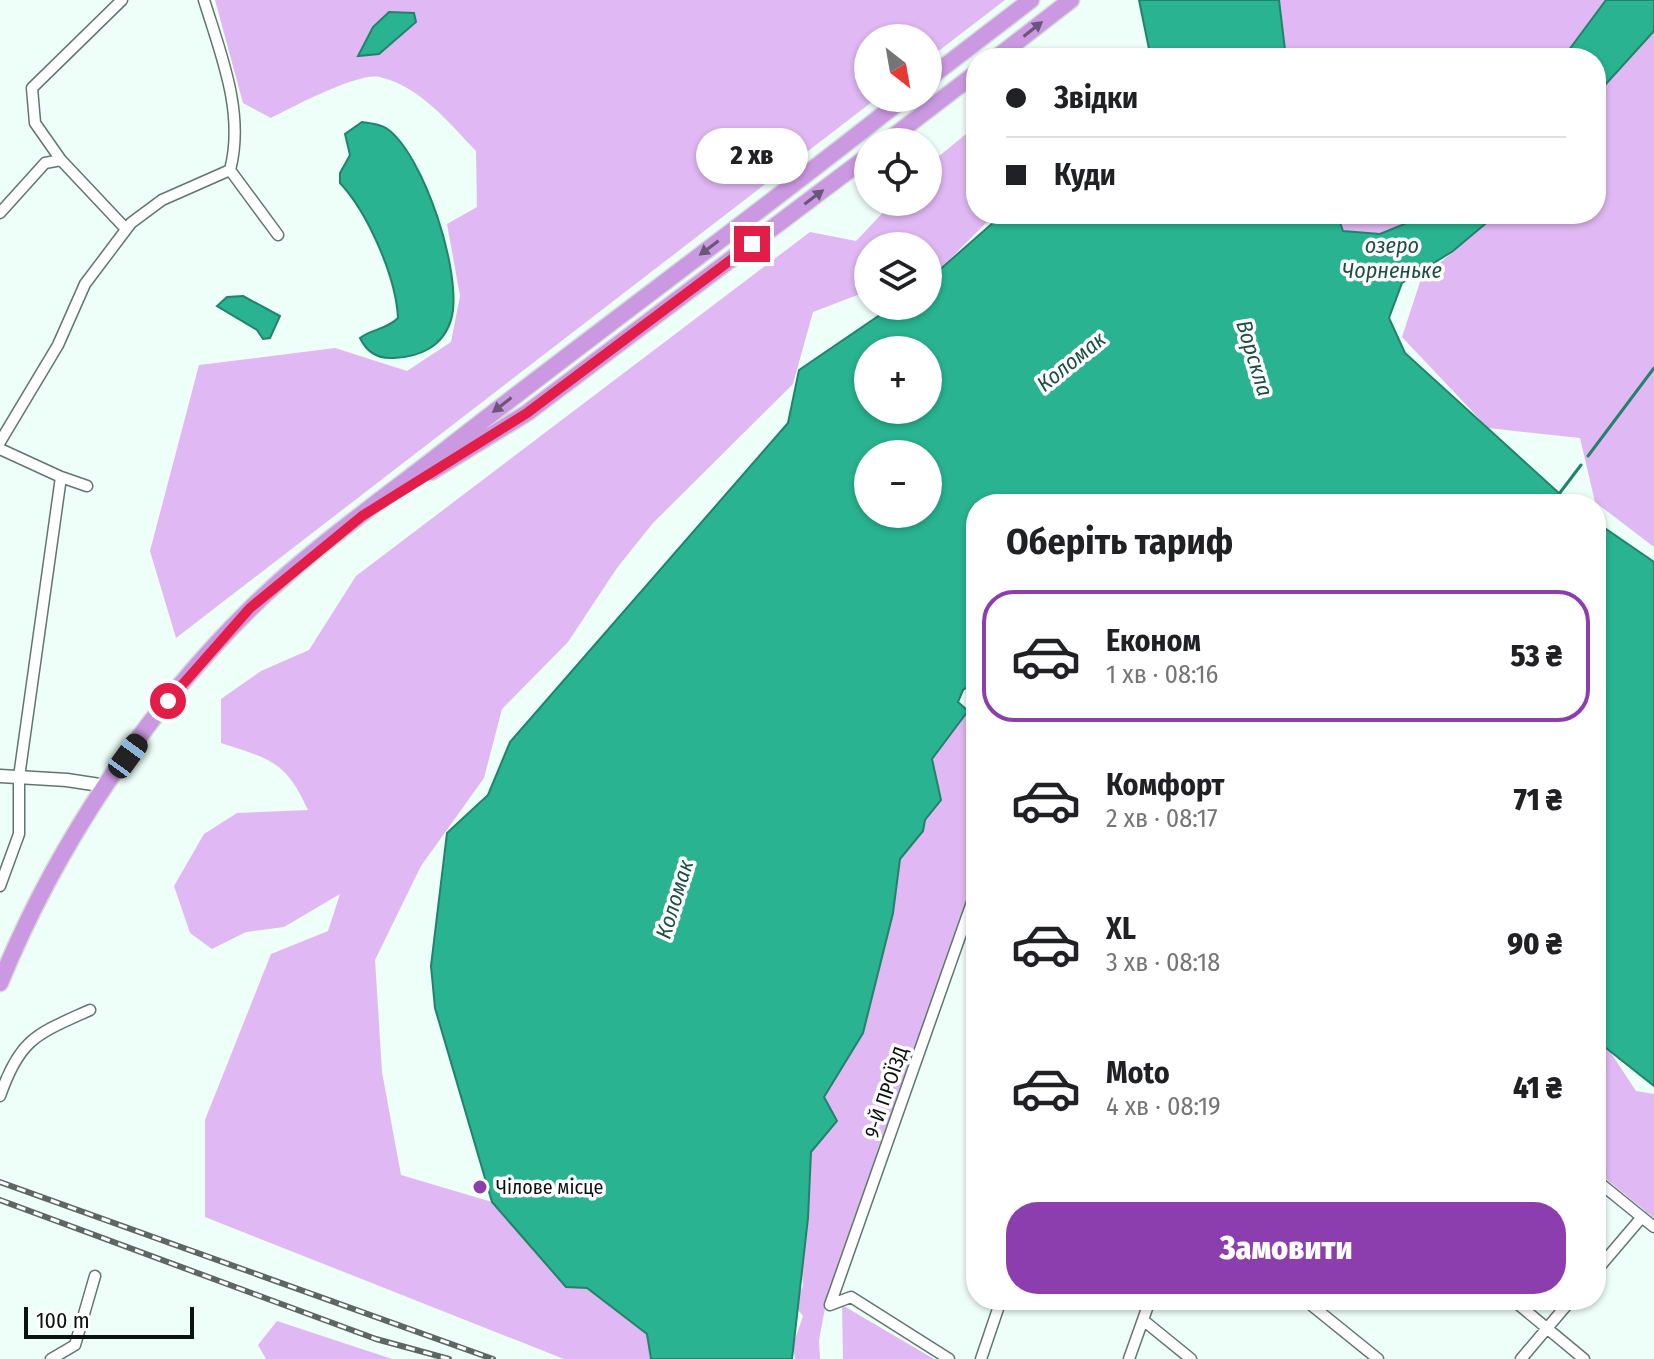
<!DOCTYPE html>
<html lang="uk">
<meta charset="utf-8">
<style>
:root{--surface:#fff;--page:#f6f6f6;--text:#202124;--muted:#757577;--line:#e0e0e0;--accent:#8d3eae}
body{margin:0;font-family:"Fira Sans Condensed",sans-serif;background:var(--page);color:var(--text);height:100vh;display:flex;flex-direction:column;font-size:30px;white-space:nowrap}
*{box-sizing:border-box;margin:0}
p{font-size:26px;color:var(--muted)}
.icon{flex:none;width:44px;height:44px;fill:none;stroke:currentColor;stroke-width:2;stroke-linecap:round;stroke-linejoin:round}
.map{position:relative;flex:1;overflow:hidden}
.panel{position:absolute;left:966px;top:494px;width:640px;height:816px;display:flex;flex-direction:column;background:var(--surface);border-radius:32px;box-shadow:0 2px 6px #0004}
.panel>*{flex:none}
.hud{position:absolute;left:966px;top:48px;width:640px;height:176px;border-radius:32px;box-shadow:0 2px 6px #0004;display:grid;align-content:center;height:176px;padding:0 40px;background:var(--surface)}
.needle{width:52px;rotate:149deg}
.fabs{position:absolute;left:854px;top:24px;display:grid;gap:16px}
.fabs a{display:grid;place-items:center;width:88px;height:88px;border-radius:50%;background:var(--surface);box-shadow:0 2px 6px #0004;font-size:40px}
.scale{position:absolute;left:24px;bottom:20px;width:170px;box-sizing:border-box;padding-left:8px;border:4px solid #0a1310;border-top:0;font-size:22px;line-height:28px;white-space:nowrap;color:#0a1310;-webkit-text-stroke:6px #fff;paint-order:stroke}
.end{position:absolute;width:36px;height:36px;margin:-18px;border:10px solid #e11d48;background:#fff;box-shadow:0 0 0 4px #fff}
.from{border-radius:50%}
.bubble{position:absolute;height:56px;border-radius:28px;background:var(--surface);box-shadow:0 2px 6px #0004;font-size:26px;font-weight:800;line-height:56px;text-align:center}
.car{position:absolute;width:24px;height:48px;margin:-24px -12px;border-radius:10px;box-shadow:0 0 6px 2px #0007;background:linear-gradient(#222 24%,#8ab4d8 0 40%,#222 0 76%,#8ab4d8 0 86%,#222 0)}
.hud b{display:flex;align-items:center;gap:28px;height:76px;font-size:30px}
.hud b+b{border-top:2px solid var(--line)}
.hud i{width:20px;height:20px;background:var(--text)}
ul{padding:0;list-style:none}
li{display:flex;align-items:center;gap:24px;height:132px;margin:0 16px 12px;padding:0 24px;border:4px solid transparent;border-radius:32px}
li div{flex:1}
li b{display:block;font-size:30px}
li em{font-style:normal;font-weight:800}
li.current{border-color:var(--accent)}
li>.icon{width:72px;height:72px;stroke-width:1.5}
h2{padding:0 40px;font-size:36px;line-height:96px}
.button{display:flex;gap:16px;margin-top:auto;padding:16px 40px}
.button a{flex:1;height:92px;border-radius:32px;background:var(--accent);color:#fff;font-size:32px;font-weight:800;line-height:92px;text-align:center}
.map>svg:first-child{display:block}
.green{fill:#e0b8f3}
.water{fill:#29b390;stroke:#20836a;stroke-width:2;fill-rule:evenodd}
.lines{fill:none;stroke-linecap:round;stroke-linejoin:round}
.stream{stroke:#20836a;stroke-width:3}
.minor-casing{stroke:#5f776e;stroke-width:13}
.tertiary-casing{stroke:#5f776e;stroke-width:15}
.trunk-casing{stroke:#d8d9d9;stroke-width:19}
.minor{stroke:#fff;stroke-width:10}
.tertiary{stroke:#fff;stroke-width:12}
.trunk{stroke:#cb98e2;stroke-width:16}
.rail-casing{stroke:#5c6763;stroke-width:6}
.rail{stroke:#fff;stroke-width:3;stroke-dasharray:9;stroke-linecap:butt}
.oneway{fill:#6a5679}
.route{stroke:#e11d48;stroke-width:10}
.poi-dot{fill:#8d3eae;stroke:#fff;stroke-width:3}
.labels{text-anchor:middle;stroke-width:7;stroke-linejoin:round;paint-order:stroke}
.street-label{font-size:20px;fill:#0a1310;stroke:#fff}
.poi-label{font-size:20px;fill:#0a1310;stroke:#fff;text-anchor:start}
.water-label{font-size:22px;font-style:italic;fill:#1c5041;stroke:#fff}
</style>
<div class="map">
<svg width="1654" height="1359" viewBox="0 0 1654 1359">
<rect width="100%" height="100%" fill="#eefef8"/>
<path class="green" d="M215 0H1005L928 59V38H868V98H877L176 638 150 551 199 365 335 348 407 371 451 342 460 296 447 224 477 207 476 151C448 122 421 87 380 77 358 72 293 107 271 118L243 103Z
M1279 0H1606L1563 58H1286Z
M1654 31V547L1595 502 1580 438 1488 428 1402 337 1421 279 1497 214H1596V95Z
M976 126V214H995L940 269 928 273V246H868V291L813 312 793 384 653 523 617 568 568 642 502 709 484 778 421 866 375 960 382 1072 401 1175 492 1202 566 1287 587 1288 647 1334 650 1359H564L205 1217V1120L271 954 328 931 340 894 284 927 246 932 212 949 190 933 174 886 204 834 237 813 308 810C286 761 270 759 221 743V699L261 671 309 650 356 576 810 232 856 241 893 202H928V165Z
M1337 214H1429L1380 234 1343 231Z
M972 705 976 707V873L827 1298 819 1340 820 1359H795L793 1345 803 1316 794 1305 803 1286 800 1248 809 1195 811 1152 837 1121 824 1097 863 1033 893 913 900 859 923 831 925 820 941 800 932 759Z
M1596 1045 1609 1050 1636 1091 1654 1094V1218L1596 1171Z
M842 1305 934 1359H843Z
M277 1321 392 1359H266L258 1345Z"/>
<path class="water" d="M1139 0H1279L1286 58H1154L1149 49Z
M1606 0H1654V31L1596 95V58H1563Z
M389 12 414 13 416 22 379 54 358 56 373 27Z
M362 122C370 123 380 124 386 128 424 153 464 278 451 320 443 347 419 357 394 358 379 359 367 353 360 338 371 329 386 330 398 318 396 277 368 213 340 183V173L350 155 345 134Z
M1003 214H1337L1343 231 1380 234 1429 214H1497L1453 251 1402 283 1389 318 1405 353 1571 504H976L974 683 963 690 958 702 968 711 932 759 941 800 925 820 923 831 900 859 893 913 863 1033 824 1097 837 1121 811 1152 808 1218 792 1359H651L647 1334 587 1288 566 1287 492 1202 435 1008 431 966 447 833 488 795 510 742 788 423 799 370 893 306H928V280ZM928 350V410H868V350ZM928 454V514H868V454Z
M243 296 280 316 270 338 263 339 257 330 217 306 227 297Z
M1596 522 1654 562V1086L1596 1040Z"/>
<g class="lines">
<path class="stream" d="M1588 456 1654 368
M1559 494 1581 465"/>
<defs>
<path id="minor" d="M122 0 32 88 35 123 61 160 126 229
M204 0C221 55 245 113 230 170
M230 170 278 235
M0 213 45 163 61 160
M0 442 58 345 85 284 131 223 162 200 230 170
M0 449 61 477 19 777V834L0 886
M61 477 87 486
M0 1096C20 1038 37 1034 90 1010
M1596 1180 1654 1227
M1596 1271 1642 1217
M1305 1300 1378 1359
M1513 1300 1584 1359
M830 1305 976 891
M830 1305 851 1297 949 1359
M1143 1320 1191 1359
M51 1359 75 1345 95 1276
M981 1359 1001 1300
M1129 1359 1150 1300
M1521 1359 1571 1300"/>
<path id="tertiary" d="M0 776 67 780 106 786"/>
<path id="trunk" d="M996 58 1071 0
M928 79 1031 0
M886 142 976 73
M431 472 527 413 868 156
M0 983C56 846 144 714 249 610 307 552 379 502 444 451 596 332 753 218 904 98"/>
</defs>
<use href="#minor" class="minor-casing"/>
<use href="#tertiary" class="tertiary-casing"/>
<use href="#trunk" class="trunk-casing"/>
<use href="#minor" class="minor"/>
<use href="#tertiary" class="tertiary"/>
<use href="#trunk" class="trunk"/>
<defs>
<path id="rail" d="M0 1182 493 1359
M0 1200 376 1339 449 1359"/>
</defs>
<use href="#rail" class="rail-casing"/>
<use href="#rail" class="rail"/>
</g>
<defs><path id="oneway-solid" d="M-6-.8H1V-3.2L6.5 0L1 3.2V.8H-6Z" transform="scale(2)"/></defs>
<g class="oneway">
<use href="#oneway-solid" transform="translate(1033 29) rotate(-38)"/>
<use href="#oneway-solid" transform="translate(814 197) rotate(-37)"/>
<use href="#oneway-solid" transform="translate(709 248) rotate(143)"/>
<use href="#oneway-solid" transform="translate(502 405) rotate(142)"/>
</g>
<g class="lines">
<path class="route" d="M168 701 250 608 362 516 527 413 752 244"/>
</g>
<circle class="poi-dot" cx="480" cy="1187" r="8"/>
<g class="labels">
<g class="street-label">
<text transform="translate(886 1092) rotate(-71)" y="7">9-Й ПРОЇЗД</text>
</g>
<g class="poi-label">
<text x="496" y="1194">Чілове місце</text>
</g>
<g class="water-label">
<text x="1392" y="253">озеро<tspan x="1392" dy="25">Чорненьке</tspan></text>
<text transform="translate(1255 358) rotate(73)" y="8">Ворскла</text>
<text transform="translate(1071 361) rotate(-39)" y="8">Коломак</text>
<text transform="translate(674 899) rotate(-73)" y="8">Коломак</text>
</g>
</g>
</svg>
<div class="fabs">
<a><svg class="needle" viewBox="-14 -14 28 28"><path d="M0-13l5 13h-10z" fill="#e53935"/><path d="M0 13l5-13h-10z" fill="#757577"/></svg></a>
<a><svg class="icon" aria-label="locate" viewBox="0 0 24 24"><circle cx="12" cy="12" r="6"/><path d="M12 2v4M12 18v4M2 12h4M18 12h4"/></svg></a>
<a><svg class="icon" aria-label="layers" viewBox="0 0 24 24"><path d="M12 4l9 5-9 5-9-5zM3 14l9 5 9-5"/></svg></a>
<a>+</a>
<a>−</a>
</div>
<div class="scale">100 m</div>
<i class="end from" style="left:168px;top:701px"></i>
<i class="end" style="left:752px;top:244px"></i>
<div class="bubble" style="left:696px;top:128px;width:112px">2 хв</div>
<i class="car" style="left:128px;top:756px;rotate:36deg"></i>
<div class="hud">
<b><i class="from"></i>Звідки</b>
<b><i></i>Куди</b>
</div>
<section class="panel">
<h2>Оберіть тариф</h2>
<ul>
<li class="current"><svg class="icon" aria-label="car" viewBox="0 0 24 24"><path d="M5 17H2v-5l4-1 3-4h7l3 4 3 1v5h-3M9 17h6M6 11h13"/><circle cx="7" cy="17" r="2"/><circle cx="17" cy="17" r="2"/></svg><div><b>Економ</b><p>1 хв · 08:16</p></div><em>53 ₴</em></li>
<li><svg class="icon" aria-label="car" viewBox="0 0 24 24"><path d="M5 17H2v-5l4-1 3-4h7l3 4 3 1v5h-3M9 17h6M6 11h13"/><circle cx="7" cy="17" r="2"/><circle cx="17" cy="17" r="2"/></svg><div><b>Комфорт</b><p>2 хв · 08:17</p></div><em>71 ₴</em></li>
<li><svg class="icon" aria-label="car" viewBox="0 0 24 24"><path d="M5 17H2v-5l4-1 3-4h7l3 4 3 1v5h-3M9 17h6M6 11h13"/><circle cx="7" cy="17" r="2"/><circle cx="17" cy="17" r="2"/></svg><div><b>XL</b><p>3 хв · 08:18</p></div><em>90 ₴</em></li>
<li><svg class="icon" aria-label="car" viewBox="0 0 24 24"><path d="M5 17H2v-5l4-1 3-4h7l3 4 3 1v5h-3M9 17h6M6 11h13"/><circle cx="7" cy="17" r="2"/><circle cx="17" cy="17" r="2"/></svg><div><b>Moto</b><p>4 хв · 08:19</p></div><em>41 ₴</em></li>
</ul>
<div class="button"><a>Замовити</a></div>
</section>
</div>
